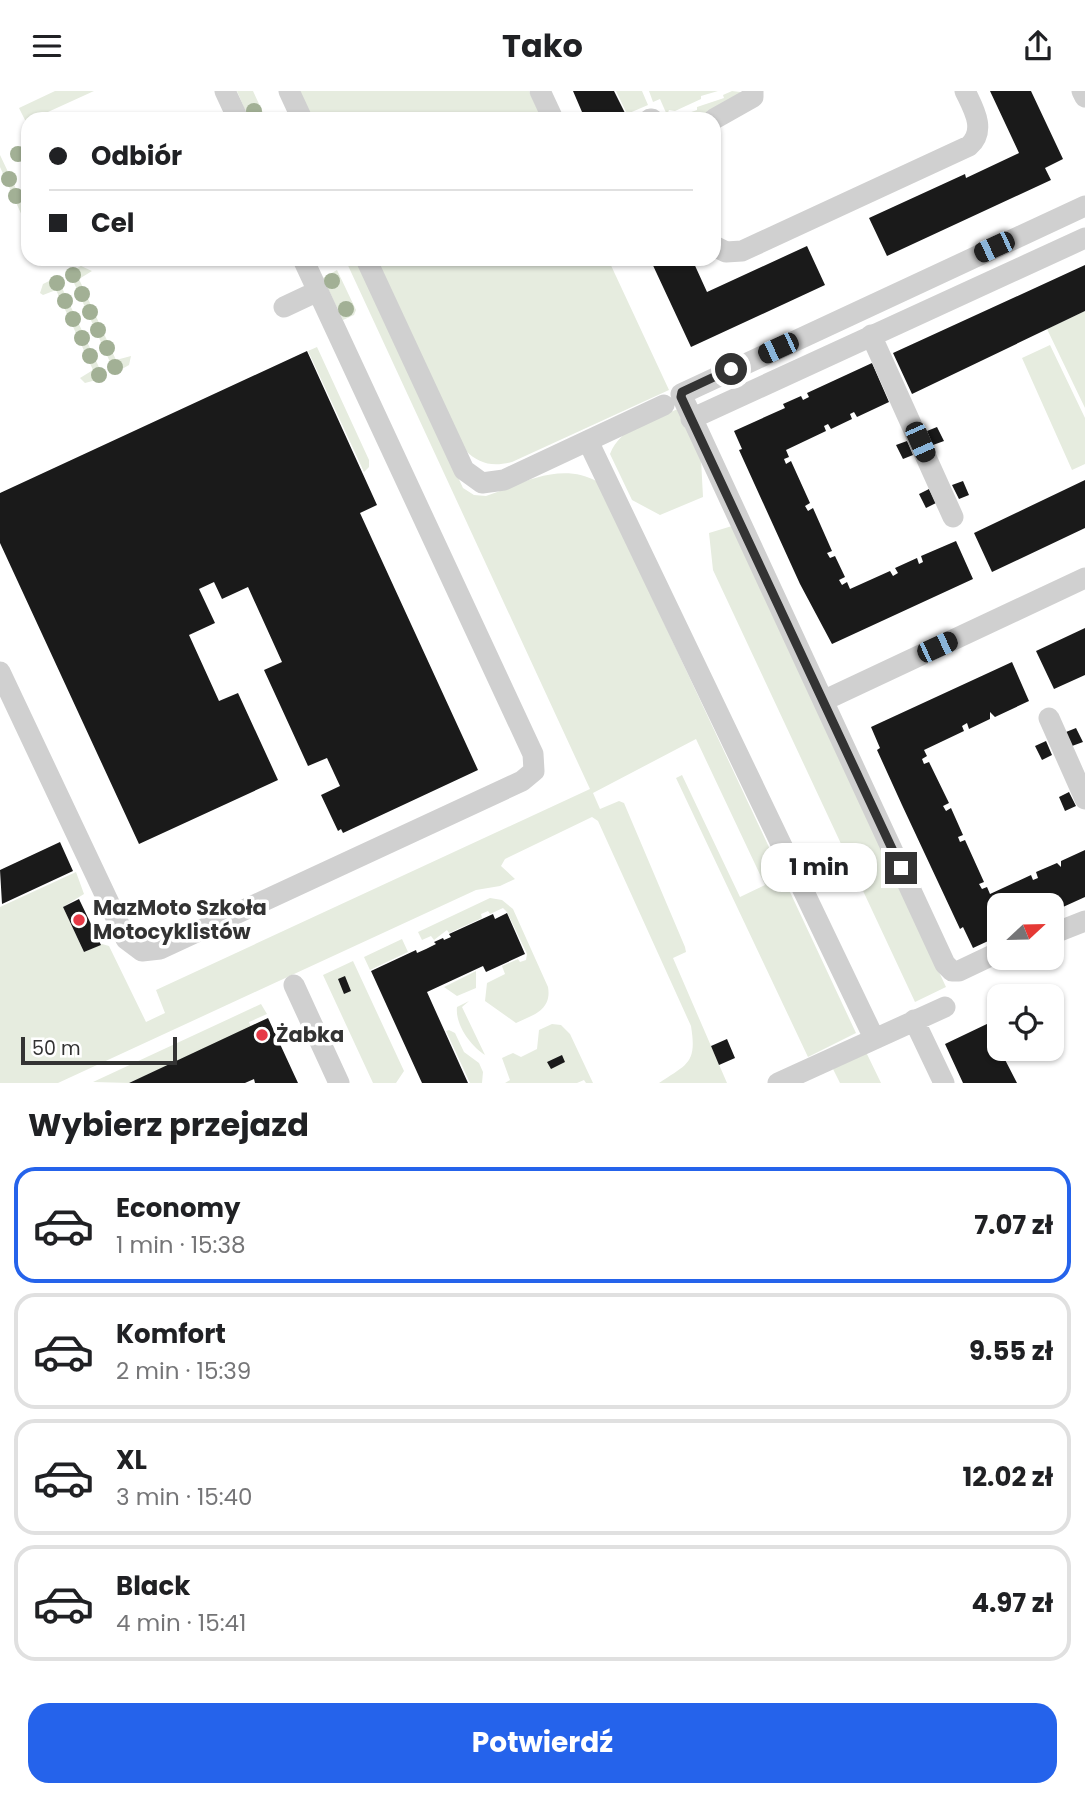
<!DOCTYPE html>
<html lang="pl">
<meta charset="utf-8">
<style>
:root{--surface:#fff;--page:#f6f6f6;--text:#202124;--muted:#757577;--line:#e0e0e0;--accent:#2563eb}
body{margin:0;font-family:Poppins,sans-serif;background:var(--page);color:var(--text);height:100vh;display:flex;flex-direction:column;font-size:26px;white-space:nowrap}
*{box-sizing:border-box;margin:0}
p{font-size:23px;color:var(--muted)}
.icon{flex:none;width:38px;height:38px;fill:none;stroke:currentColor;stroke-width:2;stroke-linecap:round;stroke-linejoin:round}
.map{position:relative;height:992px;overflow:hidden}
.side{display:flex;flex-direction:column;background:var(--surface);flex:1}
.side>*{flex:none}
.top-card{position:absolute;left:21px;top:21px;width:700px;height:154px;border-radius:21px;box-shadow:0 2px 5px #0004;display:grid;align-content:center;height:154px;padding:0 28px;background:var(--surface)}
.needle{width:46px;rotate:68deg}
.tools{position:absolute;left:987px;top:802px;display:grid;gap:14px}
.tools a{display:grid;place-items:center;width:77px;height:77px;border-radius:14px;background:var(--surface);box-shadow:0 2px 5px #0004;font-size:35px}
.scale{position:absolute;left:21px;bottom:18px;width:156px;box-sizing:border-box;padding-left:7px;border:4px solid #333;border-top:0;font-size:19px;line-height:24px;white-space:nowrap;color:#333;-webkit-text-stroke:5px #fff;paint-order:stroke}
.end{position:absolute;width:32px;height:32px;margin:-16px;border:9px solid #333;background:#fff;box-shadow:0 0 0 4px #fff}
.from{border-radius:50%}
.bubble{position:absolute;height:49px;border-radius:21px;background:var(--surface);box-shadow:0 2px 5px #0004;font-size:23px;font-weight:700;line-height:49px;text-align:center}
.car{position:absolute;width:21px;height:42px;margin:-21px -10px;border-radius:9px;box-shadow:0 0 5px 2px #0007;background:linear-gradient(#222 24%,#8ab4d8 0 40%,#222 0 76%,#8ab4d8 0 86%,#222 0)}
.top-card b{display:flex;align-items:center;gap:24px;height:66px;font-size:26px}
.top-card b+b{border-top:2px solid var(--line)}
.top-card i{width:18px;height:18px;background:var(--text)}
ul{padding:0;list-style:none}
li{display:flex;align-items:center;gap:21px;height:116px;margin:0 14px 10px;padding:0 14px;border:4px solid var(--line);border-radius:21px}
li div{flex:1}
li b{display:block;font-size:26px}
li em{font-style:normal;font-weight:700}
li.selected{border-color:var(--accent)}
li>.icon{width:63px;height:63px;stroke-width:1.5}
h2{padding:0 28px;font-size:32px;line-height:84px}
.primary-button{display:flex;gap:14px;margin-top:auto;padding:14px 28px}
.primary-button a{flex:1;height:80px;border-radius:21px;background:var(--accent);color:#fff;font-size:28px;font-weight:700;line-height:80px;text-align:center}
header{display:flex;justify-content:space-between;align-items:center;height:91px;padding:0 28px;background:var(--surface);font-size:32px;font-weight:700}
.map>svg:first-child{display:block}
.green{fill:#e6ecdf}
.building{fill:#1a1a1a}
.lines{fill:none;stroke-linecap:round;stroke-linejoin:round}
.minor{stroke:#d0d0d0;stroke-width:21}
.tree{fill:#a2b095}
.route{stroke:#333;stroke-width:9}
.poi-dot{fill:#e63946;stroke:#fff;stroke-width:2.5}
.labels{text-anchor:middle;stroke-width:7;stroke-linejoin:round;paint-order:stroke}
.poi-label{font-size:21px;font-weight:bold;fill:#333;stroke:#fff;text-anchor:start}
</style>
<header><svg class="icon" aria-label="menu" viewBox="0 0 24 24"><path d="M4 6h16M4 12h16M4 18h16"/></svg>Tako<svg class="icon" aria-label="share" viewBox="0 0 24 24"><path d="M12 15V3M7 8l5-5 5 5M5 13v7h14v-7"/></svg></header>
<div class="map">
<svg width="1085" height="992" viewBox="0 0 1085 992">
<rect width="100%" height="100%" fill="#fff"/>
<path class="green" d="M55 0H94L26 31 19 17Z
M237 0H253L266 28H249Z
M299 0H529L542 28H312Z
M616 0H642L648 14 627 23Z
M649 0H718L701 5V8L675 20 669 19 667 24 660 8 653 11Z
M732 0 741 1C722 21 696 28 671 28L697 19V16L724 7 723 4Z
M0 64 28 123V138L0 76Z
M345 168H356L463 397 474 404 486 405C523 392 561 370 598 391L856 942 808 966 676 687 682 684 740 806 765 794 696 648 593 702 600 718 619 710 624 712 685 856 686 861 673 867 727 992H659C688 973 697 972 691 935L598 730 592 726 505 768 501 775 515 788 500 795 476 799 58 992H0V816L76 781 84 803 63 816 84 861 102 853 109 855 146 931 165 922 156 899 590 698Z
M377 168H608L669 299 512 371C492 376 479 373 465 359Z
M81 175 92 180 79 188 116 269 131 265 129 274 115 282 69 181Z
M337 179 356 219 354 224 343 229 323 187Z
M57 186 104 287 85 292 80 287 93 279 56 199 43 204 40 202 43 193Z
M1085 220V317L1047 238Z
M1050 254 1085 327V373L1072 379 1022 267Z
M317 256 369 369V376L364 381 308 260Z
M678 318 701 368 703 406 660 424 632 409 610 363C621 335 652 329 678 318Z
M732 435 946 896 915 911 713 479 709 442Z
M490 807 502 809 513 818 548 896C552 919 533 924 516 932L485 910 487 892 505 883 502 875 518 868 520 871 526 869 527 863 507 821 503 817 490 823 488 820 481 823 482 827 449 842 447 839 434 849 431 845 422 849 418 841Z
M402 848 408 861 370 879 364 866Z
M353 870 404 980 396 992H373L323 884Z
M476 880V897L457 905 444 896Z
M469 910 462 916 485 964C471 955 455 934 457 916Z
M261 913 267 923 249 931 251 936 129 992 93 991Z
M552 933 561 934 570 943 593 992H586L584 989 577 992H505L510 989 502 967 513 962 521 966 537 958 539 939Z
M449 939 455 942 464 961 479 972 483 981 482 992H470L446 940Z
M866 961 881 992H840L832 976Z"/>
<path class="building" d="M573 0H614L625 22 613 28H585Z
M990 0H1031L1063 68 1045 77 1051 89 887 165 869 127 965 83 966 87 1019 62Z
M807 155 825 194 691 256 650 168H692L707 201Z
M1085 174V220L912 303 893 262Z
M307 260 377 414 360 422 478 679 343 742 341 738 338 740 321 704 340 695 327 667 308 675 264 579 282 571 248 496 222 508 214 491 199 498 215 532 189 544 219 610 238 602 278 689 139 753 0 452V402Z
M872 272 889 311 857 326 854 321 850 323 852 328 831 338 828 333 824 335 826 340 786 359 789 366 784 368 786 373 791 370 810 412 805 415 808 420 813 417 832 460 827 462 830 467 835 465 845 486 839 489 842 494 847 491 850 498 890 480 893 485 898 482 895 477 917 467 919 473 923 471 921 465 956 450 973 488 832 553 800 493 739 359 742 358 734 340 785 317 783 313 801 305 803 309 809 306 807 302Z
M937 336 944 350 933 354 927 340Z
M907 350 913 364 903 368 896 354Z
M1085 389V437L992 481 974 442Z
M963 390 969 404 959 408 952 394Z
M929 398 936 412 926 417 919 403Z
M1085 537V584L1054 598 1036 560Z
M1012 571 1029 610 995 626 990 621V628L969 638 967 632 962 635 964 640 924 659 927 665 922 668 924 673 929 671 949 712 943 715 946 720 951 717 963 744 958 746 960 751 965 749 984 791 979 793 982 798 987 796 990 803 1031 784 1033 789 1038 787 1036 781 1057 772 1061 776V770L1085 759V806L1052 821V814H999V845L973 857 963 836 960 838 902 714 877 659 880 657 871 636Z
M1076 637 1083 651 1072 655 1066 641Z
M1046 650 1052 664 1042 669 1035 655Z
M1069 701 1076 715 1065 720 1059 706Z
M60 751 73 780 2 813 0 779Z
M79 808 101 854 84 861 63 816Z
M507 822 525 863 486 881 483 875 427 901 468 992H422L371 880 416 859 417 862 426 858 436 853 434 851 443 847 444 849 451 846 449 843 493 823 495 828Z
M345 885 351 900 344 903 338 888Z
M268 927 298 992H255L254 988 245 992H129Z
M989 932 999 957 1017 992H963L945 953Z
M727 948 735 967 719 974 711 955Z
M562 964 565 971 551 978 547 971Z"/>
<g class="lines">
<path class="minor" d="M225 0 238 28
M289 0 302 28
M540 0 553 28
M1082 0 1085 6
M650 28H652
M714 28 753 6V0
M714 155 726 161 742 160 969 55C987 39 973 17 965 0
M366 168 464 379 482 392 504 389 664 314
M284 216 318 200
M871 244 953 426
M691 328 1085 147
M588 350 874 947
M0 581 126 848 142 860 160 858 522 690 534 680 533 663 303 168
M825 609 1085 487
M1049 627 1085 708
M1052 843 1085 830
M999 861 959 880H952L945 873 681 303 1085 115
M294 894 339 992
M914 929 944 992
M778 992 945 916"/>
</g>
<g class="tree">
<circle cx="254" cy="20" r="8"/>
<circle cx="18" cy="63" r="8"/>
<circle cx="9" cy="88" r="8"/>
<circle cx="16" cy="105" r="8"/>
<circle cx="73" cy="184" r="8"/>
<circle cx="332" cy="190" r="8"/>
<circle cx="57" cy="192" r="8"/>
<circle cx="82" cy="203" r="8"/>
<circle cx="65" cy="210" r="8"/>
<circle cx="346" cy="218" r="8"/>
<circle cx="90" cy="221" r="8"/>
<circle cx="73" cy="228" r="8"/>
<circle cx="98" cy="239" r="8"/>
<circle cx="82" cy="247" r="8"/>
<circle cx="107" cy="257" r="8"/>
<circle cx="90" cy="265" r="8"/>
<circle cx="115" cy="276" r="8"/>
<circle cx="99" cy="284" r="8"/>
</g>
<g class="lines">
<path class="route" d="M731 278 682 301 681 306 901 777"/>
</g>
<g class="poi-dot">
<circle cx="79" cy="829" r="7"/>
<circle cx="262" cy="944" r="7"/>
</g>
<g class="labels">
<g class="poi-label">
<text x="93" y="824">MazMoto Szkoła<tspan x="93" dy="24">Motocyklistów</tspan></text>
<text x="276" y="951">Żabka</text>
</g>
</g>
</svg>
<div class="tools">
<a><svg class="needle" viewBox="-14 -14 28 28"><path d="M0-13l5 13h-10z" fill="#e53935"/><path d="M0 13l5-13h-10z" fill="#757577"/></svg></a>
<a><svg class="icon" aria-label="locate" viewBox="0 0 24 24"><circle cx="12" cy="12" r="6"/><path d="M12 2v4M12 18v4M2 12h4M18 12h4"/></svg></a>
</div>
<div class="scale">50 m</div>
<i class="end from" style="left:731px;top:278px"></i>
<i class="end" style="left:901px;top:777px"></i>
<div class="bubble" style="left:761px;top:752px;width:116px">1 min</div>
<i class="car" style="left:994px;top:156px;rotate:245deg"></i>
<i class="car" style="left:778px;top:257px;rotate:245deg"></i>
<i class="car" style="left:920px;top:351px;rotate:156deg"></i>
<i class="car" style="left:937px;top:556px;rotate:65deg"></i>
<div class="top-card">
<b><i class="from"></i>Odbiór</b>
<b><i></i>Cel</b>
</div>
</div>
<section class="side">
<h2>Wybierz przejazd</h2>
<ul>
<li class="selected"><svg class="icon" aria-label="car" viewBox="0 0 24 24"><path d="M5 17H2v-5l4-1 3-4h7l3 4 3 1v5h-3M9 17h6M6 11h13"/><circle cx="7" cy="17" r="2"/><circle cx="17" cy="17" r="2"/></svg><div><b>Economy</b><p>1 min · 15:38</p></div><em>7.07 zł</em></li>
<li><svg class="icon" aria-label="car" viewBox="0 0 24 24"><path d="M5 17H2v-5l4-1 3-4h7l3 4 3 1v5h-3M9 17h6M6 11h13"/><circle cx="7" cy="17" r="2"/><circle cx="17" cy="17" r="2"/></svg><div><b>Komfort</b><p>2 min · 15:39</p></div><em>9.55 zł</em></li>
<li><svg class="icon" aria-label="car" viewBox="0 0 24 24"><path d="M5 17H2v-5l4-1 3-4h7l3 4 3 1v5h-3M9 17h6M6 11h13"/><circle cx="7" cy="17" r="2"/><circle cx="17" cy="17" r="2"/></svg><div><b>XL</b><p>3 min · 15:40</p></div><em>12.02 zł</em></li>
<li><svg class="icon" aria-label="car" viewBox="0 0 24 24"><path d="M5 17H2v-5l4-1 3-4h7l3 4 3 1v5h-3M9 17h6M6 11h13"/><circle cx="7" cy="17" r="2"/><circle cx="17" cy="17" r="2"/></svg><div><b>Black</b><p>4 min · 15:41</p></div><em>4.97 zł</em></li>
</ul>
<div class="primary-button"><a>Potwierdź</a></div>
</section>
